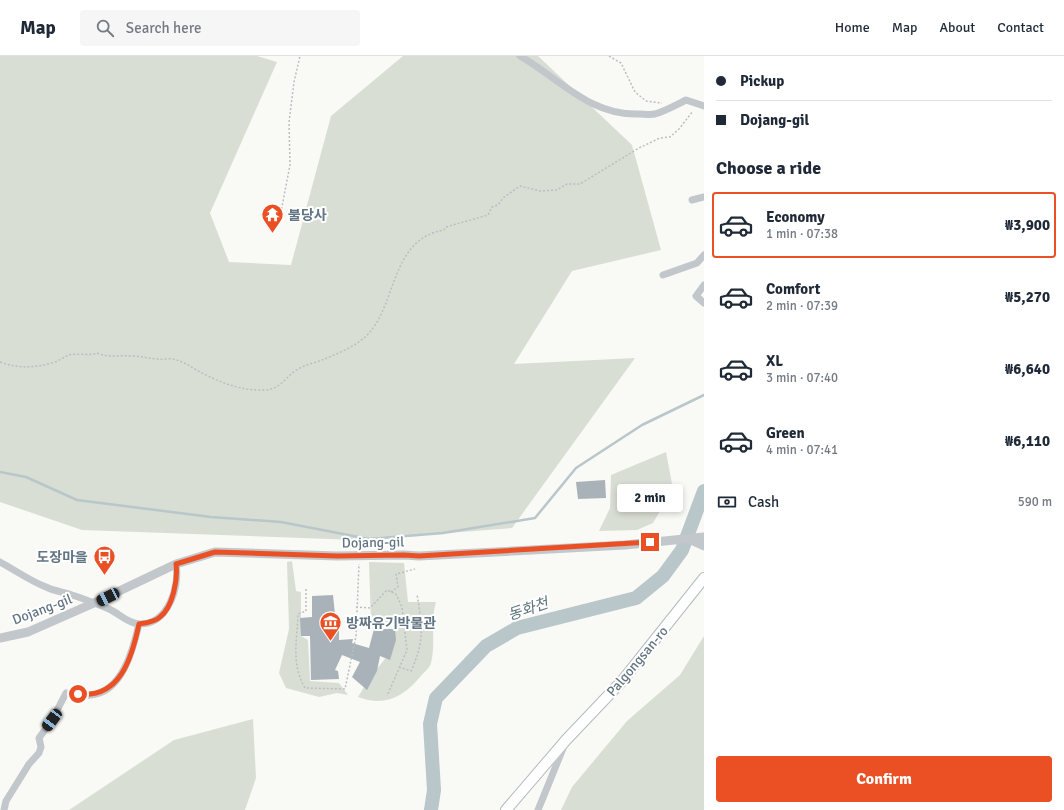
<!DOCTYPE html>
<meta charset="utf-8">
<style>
:root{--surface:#fff;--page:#f6f6f7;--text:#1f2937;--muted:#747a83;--line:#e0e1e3;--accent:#eb5024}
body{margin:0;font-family:Signika,"Noto Sans KR",sans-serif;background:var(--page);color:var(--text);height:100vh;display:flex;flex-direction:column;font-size:15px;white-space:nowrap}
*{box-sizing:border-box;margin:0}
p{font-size:13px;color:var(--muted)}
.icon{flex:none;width:22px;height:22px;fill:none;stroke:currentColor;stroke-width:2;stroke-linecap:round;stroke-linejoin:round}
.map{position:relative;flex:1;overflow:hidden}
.panel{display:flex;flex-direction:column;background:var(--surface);width:360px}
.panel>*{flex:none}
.top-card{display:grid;align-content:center;height:88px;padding:0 12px;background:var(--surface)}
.end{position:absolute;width:18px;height:18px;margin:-9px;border:5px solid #eb5024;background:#fff;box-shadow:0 0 0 2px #fff}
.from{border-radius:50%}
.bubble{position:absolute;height:28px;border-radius:4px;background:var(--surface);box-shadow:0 2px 6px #0003;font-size:13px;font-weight:700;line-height:28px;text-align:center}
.car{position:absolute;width:12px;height:24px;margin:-12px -6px;border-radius:5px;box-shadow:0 0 3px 1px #0007;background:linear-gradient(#222 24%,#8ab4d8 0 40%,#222 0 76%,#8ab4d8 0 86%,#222 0)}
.top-card b{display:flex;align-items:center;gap:14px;height:38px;font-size:15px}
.top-card b+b{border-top:1px solid var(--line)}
.top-card i{width:10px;height:10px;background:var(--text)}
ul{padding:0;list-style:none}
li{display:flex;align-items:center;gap:12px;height:66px;margin:0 8px 6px;padding:0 4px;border:2px solid transparent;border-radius:4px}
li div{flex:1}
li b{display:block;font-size:15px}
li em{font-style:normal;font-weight:700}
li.active{border-color:var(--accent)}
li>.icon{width:36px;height:36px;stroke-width:1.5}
h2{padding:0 12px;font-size:18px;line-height:48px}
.pay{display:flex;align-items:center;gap:10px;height:44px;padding:0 12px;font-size:15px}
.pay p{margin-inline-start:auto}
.action{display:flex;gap:8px;margin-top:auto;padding:8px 12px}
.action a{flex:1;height:46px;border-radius:4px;background:var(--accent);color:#fff;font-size:16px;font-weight:700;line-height:46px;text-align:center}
header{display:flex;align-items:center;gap:24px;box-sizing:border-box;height:56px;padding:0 20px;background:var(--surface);border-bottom:1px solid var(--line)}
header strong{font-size:19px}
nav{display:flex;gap:22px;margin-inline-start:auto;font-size:14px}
.search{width:280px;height:36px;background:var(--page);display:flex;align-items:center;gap:10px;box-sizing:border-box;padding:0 14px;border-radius:4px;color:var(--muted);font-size:15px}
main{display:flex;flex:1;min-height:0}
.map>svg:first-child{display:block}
.green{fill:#d9ded5}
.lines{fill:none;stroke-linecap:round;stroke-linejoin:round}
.stream{stroke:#b9c6ca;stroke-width:2.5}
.river{stroke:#b9c6ca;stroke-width:14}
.building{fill:#a8b2b8}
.secondary-casing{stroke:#b4bbc0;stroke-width:12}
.path{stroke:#babec1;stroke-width:1.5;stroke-dasharray:2 2;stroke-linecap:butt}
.minor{stroke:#c2c7cb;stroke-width:7}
.tertiary{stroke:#c2c7cb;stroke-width:9}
.secondary{stroke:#fff;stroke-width:10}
.route{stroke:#eb5024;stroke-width:5}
.labels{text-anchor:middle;stroke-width:4;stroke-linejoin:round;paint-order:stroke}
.poi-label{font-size:14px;font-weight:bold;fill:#627583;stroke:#fff;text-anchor:start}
.street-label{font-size:14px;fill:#627583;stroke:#fff}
.water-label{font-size:15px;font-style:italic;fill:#5e757c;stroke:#fff}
</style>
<header>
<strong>Map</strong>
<div class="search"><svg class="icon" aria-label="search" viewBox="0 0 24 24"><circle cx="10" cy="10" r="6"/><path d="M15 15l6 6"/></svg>Search here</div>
<nav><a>Home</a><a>Map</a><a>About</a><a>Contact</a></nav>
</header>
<main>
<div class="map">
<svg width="704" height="754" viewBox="0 0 704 754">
<rect width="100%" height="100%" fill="#f9f9f6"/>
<path class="green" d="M0 0H257L277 6 210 157 229 206 291 209 331 60 403 0H538L632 89 661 194 572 215 514 308 635 302 512 472 357 484 82 474 0 446Z
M666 396 673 433 653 467 637 474 599 475 610 452 611 419Z
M292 505 296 535 301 536V580L308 584 310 625 339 627 348 639 337 637 319 641 286 632 279 617 289 573 287 506Z
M369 506 404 507 408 546H436C430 566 436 587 431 607 430 612 423 617 420 621 403 641 385 651 358 641L369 623 388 599 397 566 371 567Z
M704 580V754H561L572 731 627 665 680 619Z
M253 663 256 722 245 754H69L174 684Z"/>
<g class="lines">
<path class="stream" d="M0 416 26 421 77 444 211 461 281 466 369 483 443 477 535 462 576 412 642 369 704 339"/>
<path class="river" d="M431 754 434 734 430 668 436 642 486 590 517 572 636 542 663 520 682 494 704 435"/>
</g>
<path class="building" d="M605 424 606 442 578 443 576 426Z
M333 539 336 568H339V584L353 583 352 587 369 592 374 573H395L396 584 390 604 380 600 377 615 367 634 352 621 360 606 342 599 335 614 338 615 339 623 311 624 310 580H301L300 562 312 561V540Z"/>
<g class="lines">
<defs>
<path id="secondary" d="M506 754 566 684 622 625 704 522"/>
</defs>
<use href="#secondary" class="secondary-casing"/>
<path class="path" d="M609 0 621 7 635 36 646 45 662 47
M280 161 290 109 289 66 294 26 300 0
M0 306C19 313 35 312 55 306 60 304 64 301 69 299 77 297 91 300 97 297 109 302 119 299 132 300 142 300 150 303 159 303 163 304 168 302 172 303 185 305 193 313 204 318 224 328 243 335 265 334 281 334 287 318 300 312 307 308 315 307 322 304 337 298 359 289 369 277 397 246 391 183 444 174L446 171 488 159 492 151 498 149 503 142 520 130 540 135 557 134 567 128H580L639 92 660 82 670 81 679 73 693 55
M306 533V555L298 558C297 585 291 608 305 632L345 633 356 580 359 508
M391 536 398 531 396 518 415 513
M356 551 370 552 387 534 396 538 402 551 407 594 387 640
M399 611 411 615C425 585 422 569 417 538"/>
<path class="minor" d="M520 0C560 23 590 60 639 58 644 58 650 59 655 58 665 55 676 49 686 44L704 50
M692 144 704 141
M663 219 697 207 704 199
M704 229 696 240 704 247
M0 506C15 514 30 525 46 531 54 535 63 536 72 539 85 543 97 548 109 553 120 558 127 567 139 568 168 569 180 531 176 508
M4 754 6 745 29 708 39 697 41 691 39 682 52 664 66 637C73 638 82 640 90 639 122 637 133 594 139 568
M538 754 564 690"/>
<path class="tertiary" d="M691 484 704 490
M0 582 28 576 94 547 176 508 215 496 337 500 404 499 419 500 625 489 704 481"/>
<use href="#secondary" class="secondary"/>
</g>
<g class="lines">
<path class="route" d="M78 638C120 643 132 602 139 568 146 567 155 566 160 561 173 551 178 523 176 508L215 496 337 500 404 499 419 500 650 486"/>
</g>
<defs>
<symbol id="temple-pin" viewBox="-11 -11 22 30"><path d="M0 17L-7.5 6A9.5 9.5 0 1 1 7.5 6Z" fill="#eb5024" stroke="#fff"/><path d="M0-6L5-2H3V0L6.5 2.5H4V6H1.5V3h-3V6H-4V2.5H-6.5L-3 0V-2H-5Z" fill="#fff"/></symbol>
<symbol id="bus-pin" viewBox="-11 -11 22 30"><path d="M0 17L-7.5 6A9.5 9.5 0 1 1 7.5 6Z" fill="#eb5024" stroke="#fff"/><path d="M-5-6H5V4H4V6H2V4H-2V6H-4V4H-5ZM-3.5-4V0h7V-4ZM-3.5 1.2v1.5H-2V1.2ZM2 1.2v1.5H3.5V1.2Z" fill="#fff"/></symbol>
<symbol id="museum-pin" viewBox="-11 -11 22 30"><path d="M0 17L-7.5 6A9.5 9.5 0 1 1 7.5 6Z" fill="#eb5024" stroke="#fff"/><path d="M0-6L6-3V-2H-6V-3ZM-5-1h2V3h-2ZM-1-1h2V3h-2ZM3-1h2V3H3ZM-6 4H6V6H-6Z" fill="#fff"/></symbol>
</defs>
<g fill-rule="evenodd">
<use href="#temple-pin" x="260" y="146" width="25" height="34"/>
<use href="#bus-pin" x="92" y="488" width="25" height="34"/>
<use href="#museum-pin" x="318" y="554" width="25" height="34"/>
</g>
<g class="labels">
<g class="poi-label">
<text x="288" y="164">불당사</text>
<text x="88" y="506" text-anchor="end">도장마을</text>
<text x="346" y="572">방짜유기박물관</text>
</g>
<g class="street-label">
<text transform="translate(373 486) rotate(-1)" y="5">Dojang-gil</text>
<text transform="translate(42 553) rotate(-21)" y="5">Dojang-gil</text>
<text transform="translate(637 605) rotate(-50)" y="5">Palgongsan-ro</text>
</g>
<g class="water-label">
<text transform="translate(528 553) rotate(-18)" y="5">동화천</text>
</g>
</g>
</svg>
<i class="end from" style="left:78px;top:638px"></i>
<i class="end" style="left:650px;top:486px"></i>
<div class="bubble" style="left:617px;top:428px;width:66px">2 min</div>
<i class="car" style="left:108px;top:541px;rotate:244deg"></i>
<i class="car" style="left:52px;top:664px;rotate:217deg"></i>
</div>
<section class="panel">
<div class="top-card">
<b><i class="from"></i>Pickup</b>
<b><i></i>Dojang-gil</b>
</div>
<h2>Choose a ride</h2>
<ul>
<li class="active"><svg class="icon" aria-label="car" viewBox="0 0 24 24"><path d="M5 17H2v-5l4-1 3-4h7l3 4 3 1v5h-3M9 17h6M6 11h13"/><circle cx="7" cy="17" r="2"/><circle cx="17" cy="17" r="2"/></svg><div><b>Economy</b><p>1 min · 07:38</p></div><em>₩3,900</em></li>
<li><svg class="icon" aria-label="car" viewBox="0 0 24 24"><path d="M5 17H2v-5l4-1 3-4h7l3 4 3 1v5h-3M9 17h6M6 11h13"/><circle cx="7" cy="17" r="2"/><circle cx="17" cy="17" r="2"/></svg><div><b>Comfort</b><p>2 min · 07:39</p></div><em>₩5,270</em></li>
<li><svg class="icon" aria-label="car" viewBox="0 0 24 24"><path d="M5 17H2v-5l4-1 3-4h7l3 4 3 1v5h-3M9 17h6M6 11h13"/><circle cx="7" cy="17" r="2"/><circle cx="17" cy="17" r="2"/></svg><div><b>XL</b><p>3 min · 07:40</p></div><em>₩6,640</em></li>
<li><svg class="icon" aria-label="car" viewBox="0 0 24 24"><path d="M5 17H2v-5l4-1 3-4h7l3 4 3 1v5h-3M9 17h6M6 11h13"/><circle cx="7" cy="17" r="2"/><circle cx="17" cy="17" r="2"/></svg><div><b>Green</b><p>4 min · 07:41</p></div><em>₩6,110</em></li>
</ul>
<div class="pay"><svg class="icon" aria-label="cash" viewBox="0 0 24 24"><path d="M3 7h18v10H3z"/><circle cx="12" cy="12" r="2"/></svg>Cash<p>590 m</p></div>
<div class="action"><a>Confirm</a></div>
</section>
</main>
